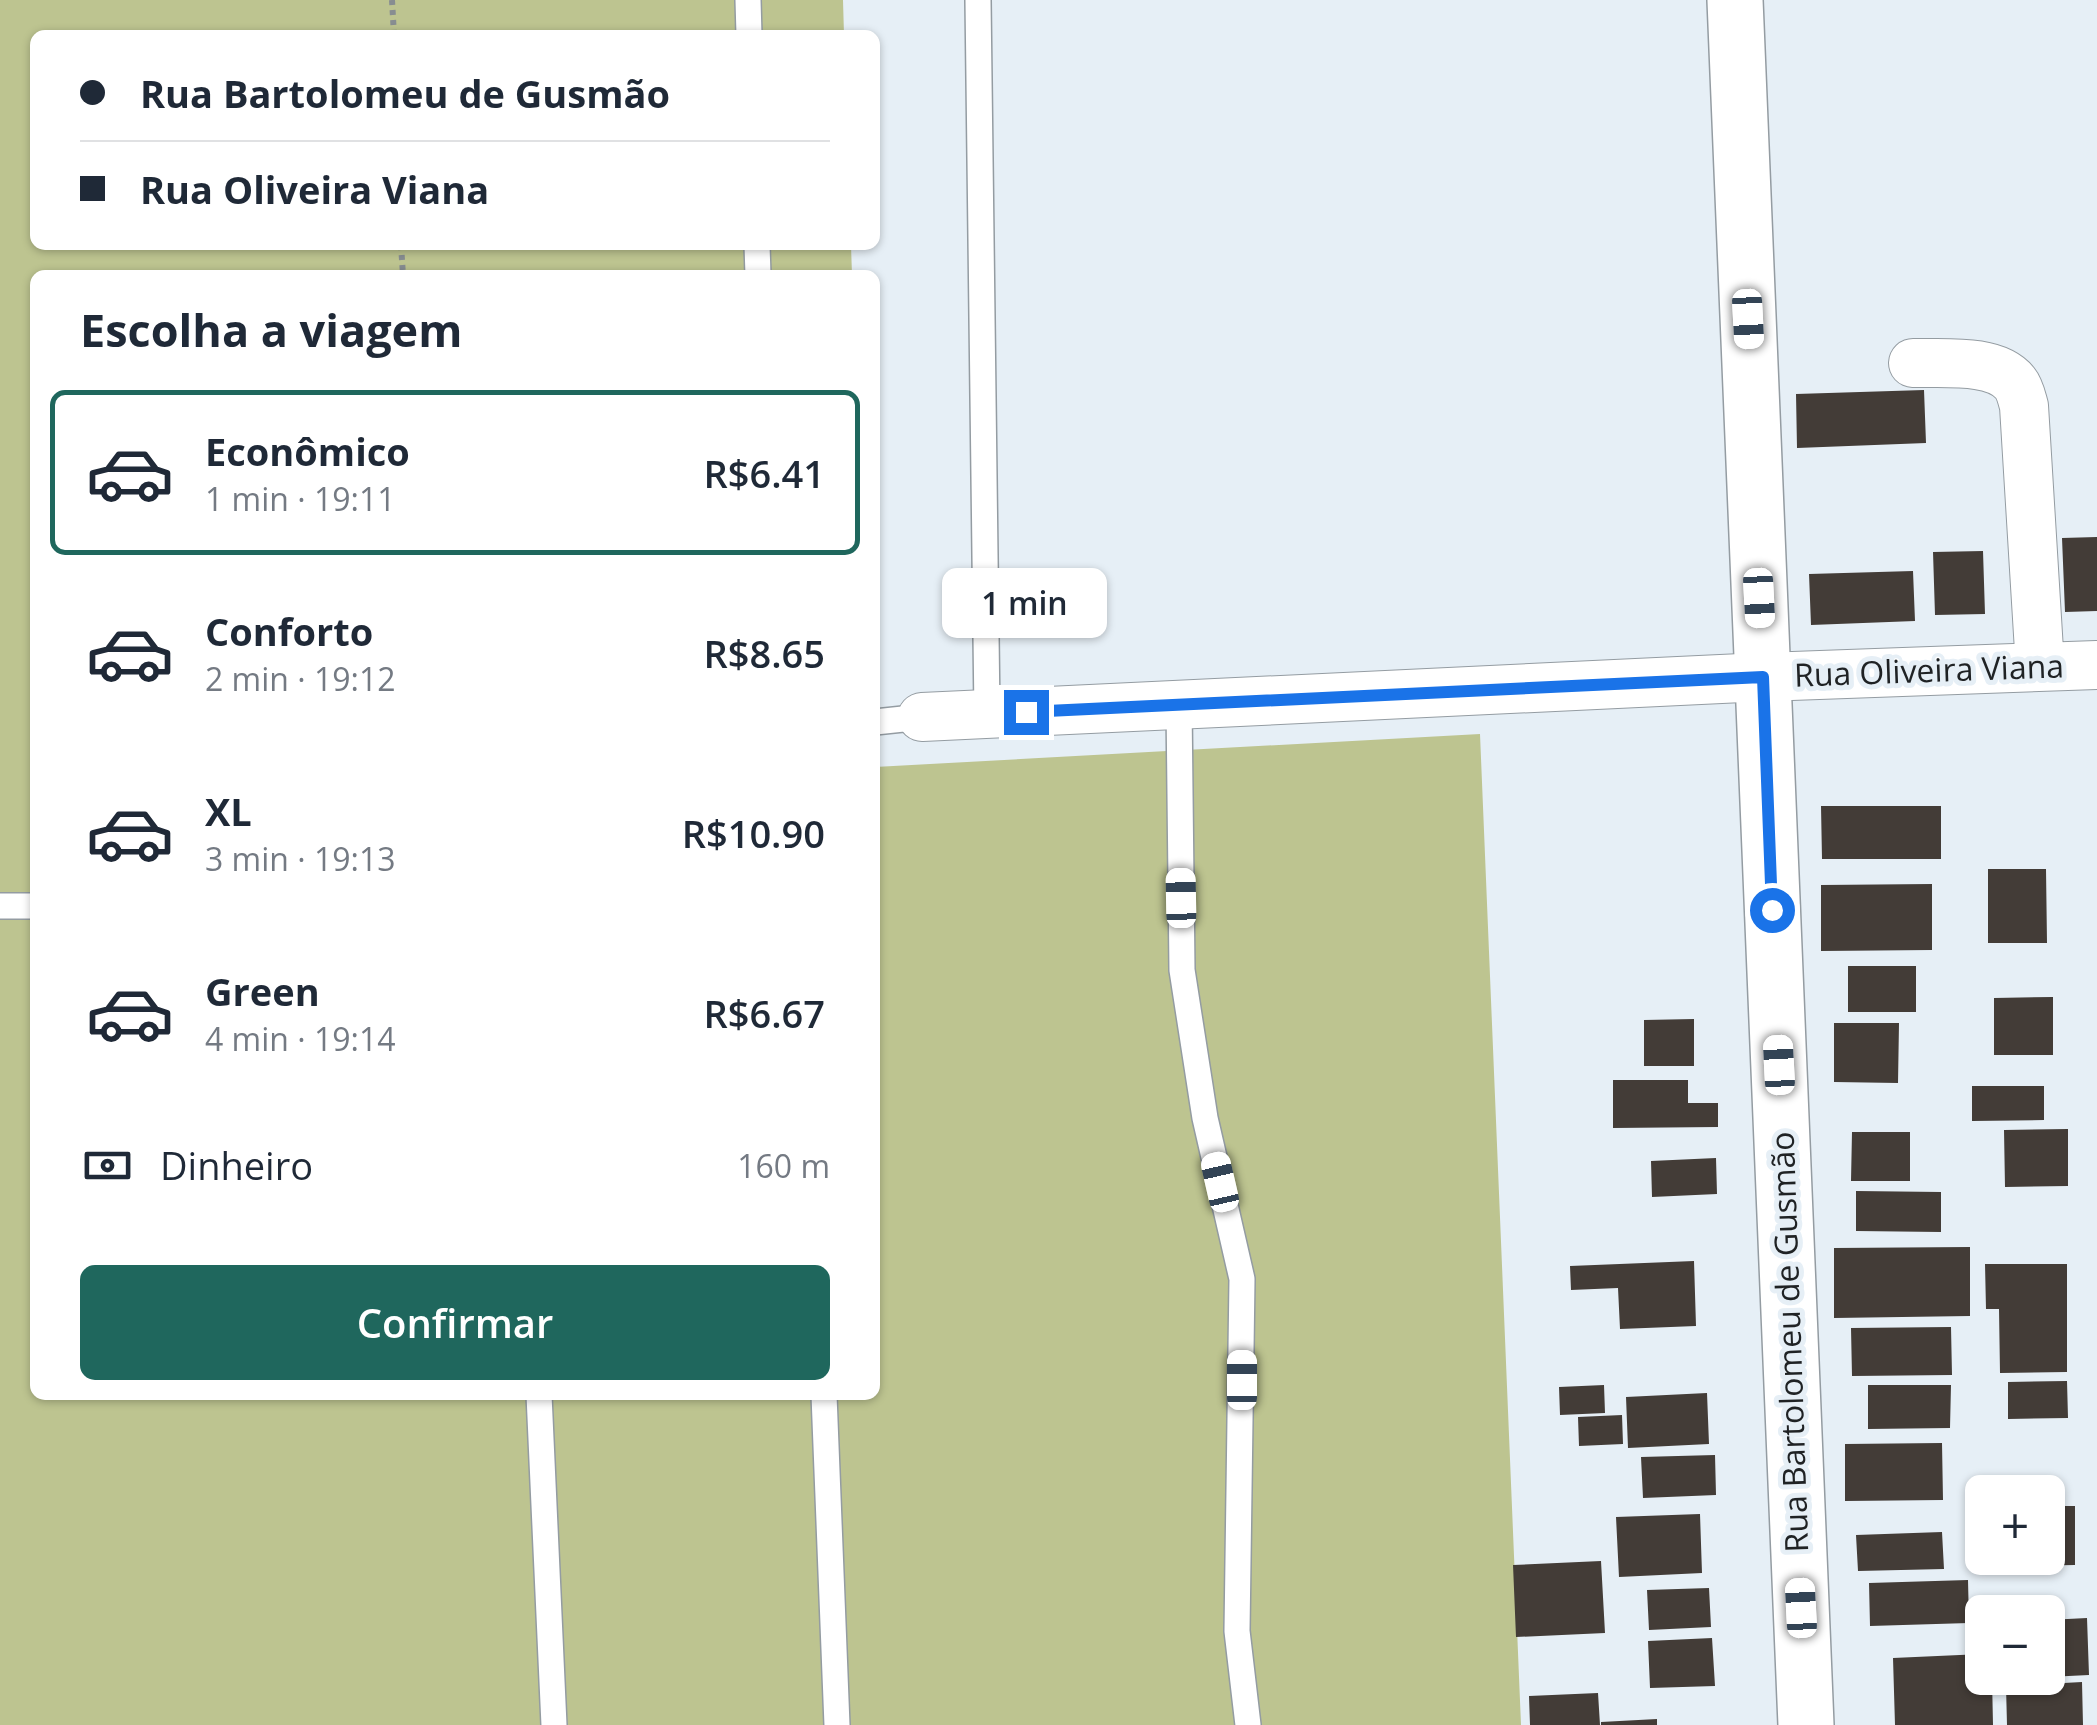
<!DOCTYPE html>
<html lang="pt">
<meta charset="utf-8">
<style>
:root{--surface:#fff;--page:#f6f6f7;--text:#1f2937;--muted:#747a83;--line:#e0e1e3;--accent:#1f675d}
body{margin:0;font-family:"Open Sans",sans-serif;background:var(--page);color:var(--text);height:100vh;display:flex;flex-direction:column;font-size:38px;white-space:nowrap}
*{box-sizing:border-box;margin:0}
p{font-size:32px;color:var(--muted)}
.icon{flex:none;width:55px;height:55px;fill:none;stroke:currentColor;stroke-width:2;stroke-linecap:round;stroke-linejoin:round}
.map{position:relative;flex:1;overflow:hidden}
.drawer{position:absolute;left:30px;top:270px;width:850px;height:1130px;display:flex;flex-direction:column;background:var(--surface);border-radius:15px;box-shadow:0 2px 8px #0004}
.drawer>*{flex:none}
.banner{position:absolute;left:30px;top:30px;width:850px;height:220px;border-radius:15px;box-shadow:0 2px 8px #0004;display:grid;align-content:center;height:220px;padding:0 50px;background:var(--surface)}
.controls{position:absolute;left:1965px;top:1475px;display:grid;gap:20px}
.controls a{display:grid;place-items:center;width:100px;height:100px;border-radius:15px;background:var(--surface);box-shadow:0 2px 8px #0004;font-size:50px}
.end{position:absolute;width:45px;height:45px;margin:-22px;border:12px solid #1a73e8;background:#fff;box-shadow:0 0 0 5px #fff}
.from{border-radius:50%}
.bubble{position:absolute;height:70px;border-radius:15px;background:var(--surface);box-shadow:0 2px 8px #0004;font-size:32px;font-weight:600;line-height:70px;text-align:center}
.car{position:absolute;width:30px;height:60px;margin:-30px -15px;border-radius:12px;box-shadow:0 0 8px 2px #0007;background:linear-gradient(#fff 24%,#345 0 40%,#fff 0 76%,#345 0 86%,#fff 0)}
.banner b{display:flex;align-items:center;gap:35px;height:95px;font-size:38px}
.banner b+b{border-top:2px solid var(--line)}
.banner i{width:25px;height:25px;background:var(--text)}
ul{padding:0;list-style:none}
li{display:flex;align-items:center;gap:30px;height:165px;margin:0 20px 15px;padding:0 30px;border:5px solid transparent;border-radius:15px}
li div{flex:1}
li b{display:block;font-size:38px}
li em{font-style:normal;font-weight:600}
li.selected{border-color:var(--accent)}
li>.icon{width:90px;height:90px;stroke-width:1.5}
h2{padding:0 50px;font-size:45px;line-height:120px}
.pay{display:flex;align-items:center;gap:25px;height:110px;padding:0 50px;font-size:38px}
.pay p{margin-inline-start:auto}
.cta{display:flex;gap:20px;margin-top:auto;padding:20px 50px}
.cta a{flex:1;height:115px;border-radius:15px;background:var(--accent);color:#fff;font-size:40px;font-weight:600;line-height:115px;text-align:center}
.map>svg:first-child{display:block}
.green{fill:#bdc490}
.building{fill:#433c37}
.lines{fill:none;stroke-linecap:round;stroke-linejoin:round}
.service-casing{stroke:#949ca2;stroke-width:28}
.minor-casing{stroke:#949ca2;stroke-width:50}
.secondary-casing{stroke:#949ca2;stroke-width:58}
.path{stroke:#878d91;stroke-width:6;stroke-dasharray:5 5;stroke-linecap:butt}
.service{stroke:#fff;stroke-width:25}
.minor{stroke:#fff;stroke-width:48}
.secondary{stroke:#fff;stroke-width:55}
.route{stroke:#1a73e8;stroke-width:12}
.labels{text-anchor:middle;stroke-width:10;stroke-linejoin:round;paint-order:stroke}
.street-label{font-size:32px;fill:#1f2224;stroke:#e6eff6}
</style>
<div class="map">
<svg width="2097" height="1725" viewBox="0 0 2097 1725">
<rect width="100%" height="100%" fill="#e6eff6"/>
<path class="green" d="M0 0H843L844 35H35V245H851L852 275H35V1395H875V767L1480 734 1521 1725H0Z"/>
<path class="building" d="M1924 390 1926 443 1797 448 1796 394Z
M2097 537V611L2065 612 2062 538Z
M1983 551 1985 614 1935 615 1933 552Z
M1913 571 1915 621 1811 625 1809 574Z
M1821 806H1941V859H1822Z
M1988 869H2046L2047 943H1988Z
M1932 884V950L1821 951V885Z
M1848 966H1916V1012H1848Z
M2053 997V1055H1994V998Z
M1694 1019V1066H1644V1020Z
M1834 1023H1899L1898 1083 1834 1082Z
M1613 1080H1688V1103H1718V1127L1613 1128Z
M1972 1086H2044V1120L1972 1121Z
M2068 1129V1186L2005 1187 2004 1130Z
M1852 1132H1910V1181H1851Z
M1716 1158 1717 1194 1652 1197 1651 1161Z
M1856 1191 1941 1192V1232L1856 1231Z
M1970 1247V1316L1834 1318V1248Z
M1694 1261 1696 1326 1620 1329 1618 1288 1571 1290 1570 1266Z
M1985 1264H2067V1372L2000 1373 1999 1309H1986Z
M1951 1327 1952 1375 1852 1376 1851 1328Z
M2067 1381 2068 1418 2008 1419V1382Z
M1604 1385 1605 1413 1560 1415 1559 1387Z
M1868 1385H1951L1950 1428 1868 1429Z
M1707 1393 1709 1444 1628 1448 1626 1397Z
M1622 1415 1623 1444 1579 1446 1578 1417Z
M1942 1443 1943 1500 1845 1501V1444Z
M1715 1455 1716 1495 1643 1498 1641 1457Z
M2048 1506H2075V1565L1968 1567 1967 1507H1982V1558H2048Z
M1700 1514 1702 1573 1619 1577 1616 1517Z
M1942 1532 1944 1569 1858 1571 1856 1535Z
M1601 1561 1605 1633 1516 1637 1513 1565Z
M1968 1580 1969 1623 1870 1626 1869 1583Z
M1709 1588 1711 1627 1649 1630 1647 1590Z
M2087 1618 2089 1675 2048 1677V1620Z
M1712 1638 1715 1686 1650 1688 1648 1641Z
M1982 1654V1678H1992L1993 1725H1895L1893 1658Z
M2082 1682 2083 1725H2007L2006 1686Z
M1598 1693 1600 1725H1530L1529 1696Z
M1657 1719V1725H1601V1722Z"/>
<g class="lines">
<defs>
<path id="service" d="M748 0 749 35
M978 0 987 714
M757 245 758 275
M1179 705 1182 970 1205 1118 1242 1279 1237 1631 1248 1725
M875 722 922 717
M0 906H35
M539 1395 554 1725
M824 1395 837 1725"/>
<path id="minor" d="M1913 363C1943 364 1995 358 2015 383 2020 389 2022 399 2024 406L2040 667
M922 717 1763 677 2097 665"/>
<path id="secondary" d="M1735 0 1806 1725"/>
</defs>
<use href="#service" class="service-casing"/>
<use href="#minor" class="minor-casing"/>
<use href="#secondary" class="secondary-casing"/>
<path class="path" d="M392 0 394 35
M401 245 403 275"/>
<use href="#service" class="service"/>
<use href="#minor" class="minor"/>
<use href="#secondary" class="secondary"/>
</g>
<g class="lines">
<path class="route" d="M1026 712 1763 677 1772 910"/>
</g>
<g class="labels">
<g class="street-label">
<text transform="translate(1929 671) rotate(-2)" y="11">Rua Oliveira Viana</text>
<text transform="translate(1790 1342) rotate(-92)" y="11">Rua Bartolomeu de Gusmão</text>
</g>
</g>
</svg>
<div class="controls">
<a>+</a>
<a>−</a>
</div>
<i class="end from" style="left:1772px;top:910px"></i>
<i class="end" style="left:1026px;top:712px"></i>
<div class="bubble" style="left:942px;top:568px;width:165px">1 min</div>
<i class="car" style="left:1748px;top:319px;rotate:177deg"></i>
<i class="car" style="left:1759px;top:598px;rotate:177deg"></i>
<i class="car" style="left:1181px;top:898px;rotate:359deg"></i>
<i class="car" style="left:1779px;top:1065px;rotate:357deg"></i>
<i class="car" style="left:1220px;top:1182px;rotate:347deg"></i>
<i class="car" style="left:1242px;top:1380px;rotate:0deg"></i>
<i class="car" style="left:1801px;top:1608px;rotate:357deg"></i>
<div class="banner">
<b><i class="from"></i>Rua Bartolomeu de Gusmão</b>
<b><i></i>Rua Oliveira Viana</b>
</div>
<section class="drawer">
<h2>Escolha a viagem</h2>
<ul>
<li class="selected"><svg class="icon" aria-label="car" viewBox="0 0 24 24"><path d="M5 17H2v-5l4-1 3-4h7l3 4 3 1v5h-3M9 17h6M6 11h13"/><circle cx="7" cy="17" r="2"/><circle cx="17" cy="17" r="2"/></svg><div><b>Econômico</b><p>1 min · 19:11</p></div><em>R$6.41</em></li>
<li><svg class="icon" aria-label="car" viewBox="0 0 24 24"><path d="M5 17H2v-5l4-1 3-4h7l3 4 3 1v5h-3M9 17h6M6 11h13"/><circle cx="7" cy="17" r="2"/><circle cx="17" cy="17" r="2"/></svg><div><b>Conforto</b><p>2 min · 19:12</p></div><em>R$8.65</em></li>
<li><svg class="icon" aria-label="car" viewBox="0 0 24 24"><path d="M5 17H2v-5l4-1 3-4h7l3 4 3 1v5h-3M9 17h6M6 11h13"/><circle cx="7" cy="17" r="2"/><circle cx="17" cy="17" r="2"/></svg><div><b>XL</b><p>3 min · 19:13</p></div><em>R$10.90</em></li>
<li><svg class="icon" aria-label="car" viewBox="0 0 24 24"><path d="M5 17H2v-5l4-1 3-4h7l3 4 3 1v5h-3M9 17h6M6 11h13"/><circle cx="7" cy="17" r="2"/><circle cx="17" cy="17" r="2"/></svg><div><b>Green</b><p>4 min · 19:14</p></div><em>R$6.67</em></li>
</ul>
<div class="pay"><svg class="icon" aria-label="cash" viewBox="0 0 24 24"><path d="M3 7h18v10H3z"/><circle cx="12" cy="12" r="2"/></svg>Dinheiro<p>160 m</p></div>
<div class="cta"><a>Confirmar</a></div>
</section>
</div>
